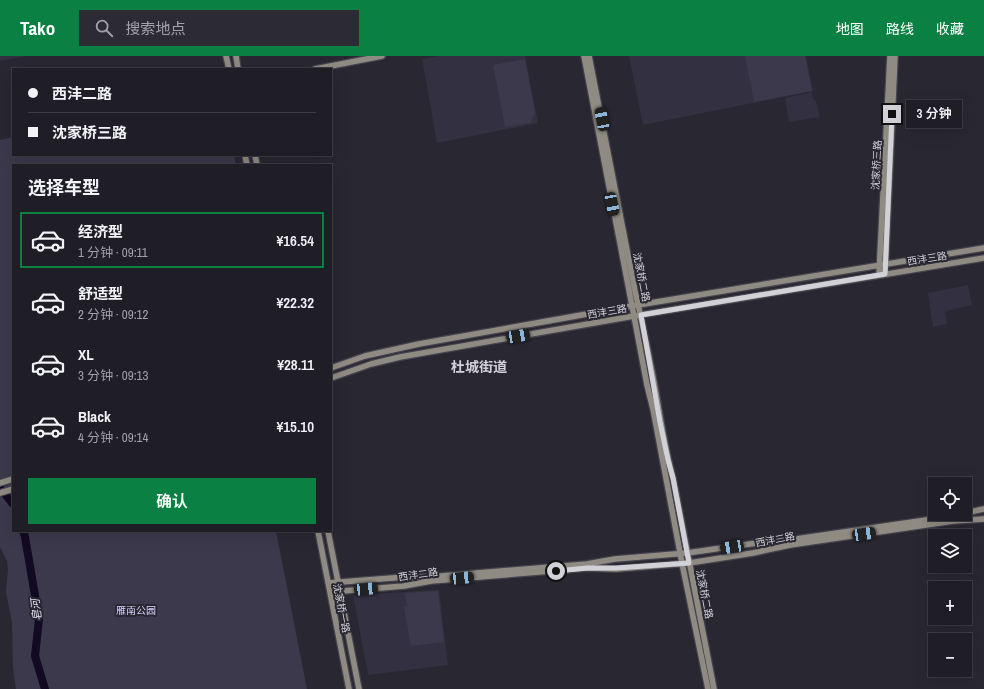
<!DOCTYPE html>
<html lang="zh">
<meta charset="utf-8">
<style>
:root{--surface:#1f1d26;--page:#2c2a32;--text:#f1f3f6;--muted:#a1a2a7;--line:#3c3b43;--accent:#0b8043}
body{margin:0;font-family:"Archivo Narrow","Noto Sans SC",sans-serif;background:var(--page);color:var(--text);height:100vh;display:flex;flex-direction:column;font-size:15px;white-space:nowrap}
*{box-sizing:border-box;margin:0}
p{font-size:13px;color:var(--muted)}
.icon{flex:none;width:22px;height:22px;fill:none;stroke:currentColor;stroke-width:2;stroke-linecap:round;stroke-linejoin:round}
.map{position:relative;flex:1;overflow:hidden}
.drawer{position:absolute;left:12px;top:108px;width:320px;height:368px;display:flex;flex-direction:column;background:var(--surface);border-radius:0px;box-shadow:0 4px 16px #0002,0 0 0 1px var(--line)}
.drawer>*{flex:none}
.hud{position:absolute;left:12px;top:12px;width:320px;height:88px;border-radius:0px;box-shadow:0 4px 16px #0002,0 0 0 1px var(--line);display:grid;align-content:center;height:88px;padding:0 16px;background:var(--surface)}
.controls{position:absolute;left:928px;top:421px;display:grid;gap:8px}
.controls a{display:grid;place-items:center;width:44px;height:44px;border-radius:0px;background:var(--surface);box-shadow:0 4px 16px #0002,0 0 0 1px var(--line);font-size:20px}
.end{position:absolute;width:18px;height:18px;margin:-9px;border:5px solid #d2d1d8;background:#111;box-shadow:0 0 0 2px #111}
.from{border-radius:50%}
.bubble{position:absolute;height:28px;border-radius:0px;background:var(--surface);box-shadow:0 4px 16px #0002,0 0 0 1px var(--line);font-size:13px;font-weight:600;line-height:28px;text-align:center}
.car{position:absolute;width:12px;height:24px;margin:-12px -6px;border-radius:5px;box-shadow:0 0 3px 1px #0007;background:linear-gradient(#222 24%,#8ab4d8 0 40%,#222 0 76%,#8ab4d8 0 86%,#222 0)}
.hud b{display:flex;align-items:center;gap:14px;height:38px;font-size:15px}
.hud b+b{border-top:1px solid var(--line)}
.hud i{width:10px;height:10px;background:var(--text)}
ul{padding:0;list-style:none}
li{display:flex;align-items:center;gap:12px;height:56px;margin:0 8px 6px;padding:0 8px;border:2px solid transparent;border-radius:0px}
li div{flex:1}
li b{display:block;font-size:15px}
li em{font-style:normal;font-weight:600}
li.active{border-color:var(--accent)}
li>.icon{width:36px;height:36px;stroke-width:1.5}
h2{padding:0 16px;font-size:18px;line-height:48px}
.button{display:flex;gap:8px;margin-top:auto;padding:8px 16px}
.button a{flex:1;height:46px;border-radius:0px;background:var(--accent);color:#fff;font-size:16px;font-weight:600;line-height:46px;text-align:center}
header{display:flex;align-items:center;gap:24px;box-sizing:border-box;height:56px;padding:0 20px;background:var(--accent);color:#fff}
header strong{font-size:19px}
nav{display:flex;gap:22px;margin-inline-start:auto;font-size:14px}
.search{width:280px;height:36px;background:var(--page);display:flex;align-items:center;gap:10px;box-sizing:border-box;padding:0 14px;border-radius:0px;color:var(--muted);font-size:15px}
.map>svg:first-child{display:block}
.built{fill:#333041}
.green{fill:#3c394d}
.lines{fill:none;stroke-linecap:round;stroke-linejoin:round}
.river{stroke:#110a22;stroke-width:8}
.secondary-casing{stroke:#44424d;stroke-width:8}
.secondary{stroke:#908b82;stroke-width:5.5}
.route{stroke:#d2d1d8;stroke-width:5}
.labels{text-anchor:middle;stroke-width:4;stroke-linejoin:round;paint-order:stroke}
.street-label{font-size:10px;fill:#d2d1d8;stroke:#292732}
.park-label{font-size:10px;fill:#dad1ff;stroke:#292732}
.water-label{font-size:11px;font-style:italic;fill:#e4e0f7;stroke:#292732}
.district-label{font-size:14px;font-weight:bold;fill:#d2d1d8;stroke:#292732}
</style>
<header>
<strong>Tako</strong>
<div class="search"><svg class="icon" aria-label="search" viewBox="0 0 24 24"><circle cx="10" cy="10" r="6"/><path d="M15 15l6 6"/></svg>搜索地点</div>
<nav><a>地图</a><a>路线</a><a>收藏</a></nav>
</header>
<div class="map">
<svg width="984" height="633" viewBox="0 0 984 633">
<rect width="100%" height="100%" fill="#292732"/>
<path class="built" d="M0 0H25L0 5Z
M439 0H525L538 67 437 87 422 3Z
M629 0H806L813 35 643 69Z
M812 36 813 43 816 45 820 61 789 66 785 42Z
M968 229 972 249 945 255 947 268 933 271 928 237Z
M439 534 448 609 368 619 353 539Z"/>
<path class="green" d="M745 0H805L812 35 754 46Z
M525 3 535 56 530 67 505 71 493 9Z
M13 81V99H234L236 109H13V475H276L307 633H16L13 612 12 566 6 536 8 514 7 505 0 491V84Z
M438 535 444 586 411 590 404 551 407 550 405 537Z"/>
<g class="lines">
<path class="river" d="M0 432 13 448
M23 475 25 481 39 563 35 600 45 633"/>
<defs>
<path id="secondary" d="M226 0 229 13
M236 0 238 13
M584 0 634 260 647 329 653 353 682 507 708 633
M589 0 635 235C642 265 648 295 654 326 660 358 664 390 673 422L714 633
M315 13 382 0
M245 99 247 109
M255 99 257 109
M885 218 895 0
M879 219 890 0
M331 312 365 300 419 288 632 250 984 192
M331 322 371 308 400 301 634 260 984 202
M0 427 13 423
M0 437 13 433
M965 457 984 453
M318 475 349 633
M328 475 359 633
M328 527 405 521H429L587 508 615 503 687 497 757 487 789 484 940 462 959 458
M330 536 404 530 431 525 587 512 616 513 689 507 753 497 790 489 953 465 984 463"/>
</defs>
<use href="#secondary" class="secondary-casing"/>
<use href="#secondary" class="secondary"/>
</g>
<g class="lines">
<path class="route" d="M556 515 587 512H616L689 507 673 422 668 404 660 366 641 259 885 218 892 58"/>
</g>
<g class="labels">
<g class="street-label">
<text transform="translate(876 109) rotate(-87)" y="4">沈家桥三路</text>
<text transform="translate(927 202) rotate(-9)" y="4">西沣三路</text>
<text transform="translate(642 221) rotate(79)" y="4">沈家桥二路</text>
<text transform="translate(607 255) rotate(-10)" y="4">西沣三路</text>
<text transform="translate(775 483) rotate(-11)" y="4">西沣二路</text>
<text transform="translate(418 518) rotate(-8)" y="4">西沣二路</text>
<text transform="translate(705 538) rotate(79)" y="4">沈家桥二路</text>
<text transform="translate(342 552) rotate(79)" y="4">沈家桥一路</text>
</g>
<g class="park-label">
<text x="136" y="558">雁南公园</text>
</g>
<g class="water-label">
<text transform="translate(36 554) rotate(-96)" y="4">皂河</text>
</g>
<g class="district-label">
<text x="479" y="316">杜城街道</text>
</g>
</g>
</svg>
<div class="controls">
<a><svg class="icon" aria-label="locate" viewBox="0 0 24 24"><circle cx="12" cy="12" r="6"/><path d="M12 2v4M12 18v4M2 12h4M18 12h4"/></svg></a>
<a><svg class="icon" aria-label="layers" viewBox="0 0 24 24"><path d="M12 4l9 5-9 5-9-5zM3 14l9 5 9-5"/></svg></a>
<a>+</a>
<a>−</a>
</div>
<i class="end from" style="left:556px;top:515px"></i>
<i class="end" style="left:892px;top:58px"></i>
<div class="bubble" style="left:906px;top:44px;width:56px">3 分钟</div>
<i class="car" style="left:602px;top:63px;rotate:349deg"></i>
<i class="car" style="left:612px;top:148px;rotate:169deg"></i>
<i class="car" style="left:518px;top:280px;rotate:80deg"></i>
<i class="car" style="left:864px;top:478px;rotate:82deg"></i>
<i class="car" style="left:732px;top:491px;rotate:261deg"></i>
<i class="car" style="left:462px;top:522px;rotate:85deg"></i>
<i class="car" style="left:366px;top:533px;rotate:85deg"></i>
<div class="hud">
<b><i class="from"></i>西沣二路</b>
<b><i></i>沈家桥三路</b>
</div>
<section class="drawer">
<h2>选择车型</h2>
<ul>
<li class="active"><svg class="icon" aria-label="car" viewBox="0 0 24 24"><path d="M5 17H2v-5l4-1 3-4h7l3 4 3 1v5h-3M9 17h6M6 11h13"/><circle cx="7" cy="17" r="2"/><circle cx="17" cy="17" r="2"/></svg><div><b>经济型</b><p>1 分钟 · 09:11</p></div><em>¥16.54</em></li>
<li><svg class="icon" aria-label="car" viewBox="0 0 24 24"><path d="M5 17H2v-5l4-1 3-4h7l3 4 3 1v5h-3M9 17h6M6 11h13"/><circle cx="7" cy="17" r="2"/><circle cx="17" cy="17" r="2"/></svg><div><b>舒适型</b><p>2 分钟 · 09:12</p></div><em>¥22.32</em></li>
<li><svg class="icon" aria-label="car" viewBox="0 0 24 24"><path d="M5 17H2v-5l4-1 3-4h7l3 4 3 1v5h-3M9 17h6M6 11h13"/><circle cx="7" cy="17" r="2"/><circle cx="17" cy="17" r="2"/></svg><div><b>XL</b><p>3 分钟 · 09:13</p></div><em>¥28.11</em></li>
<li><svg class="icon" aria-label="car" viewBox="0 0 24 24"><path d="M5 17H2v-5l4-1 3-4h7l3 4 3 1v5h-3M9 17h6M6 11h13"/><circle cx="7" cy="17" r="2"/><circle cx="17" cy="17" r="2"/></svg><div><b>Black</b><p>4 分钟 · 09:14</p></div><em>¥15.10</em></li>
</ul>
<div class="button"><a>确认</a></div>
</section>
</div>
